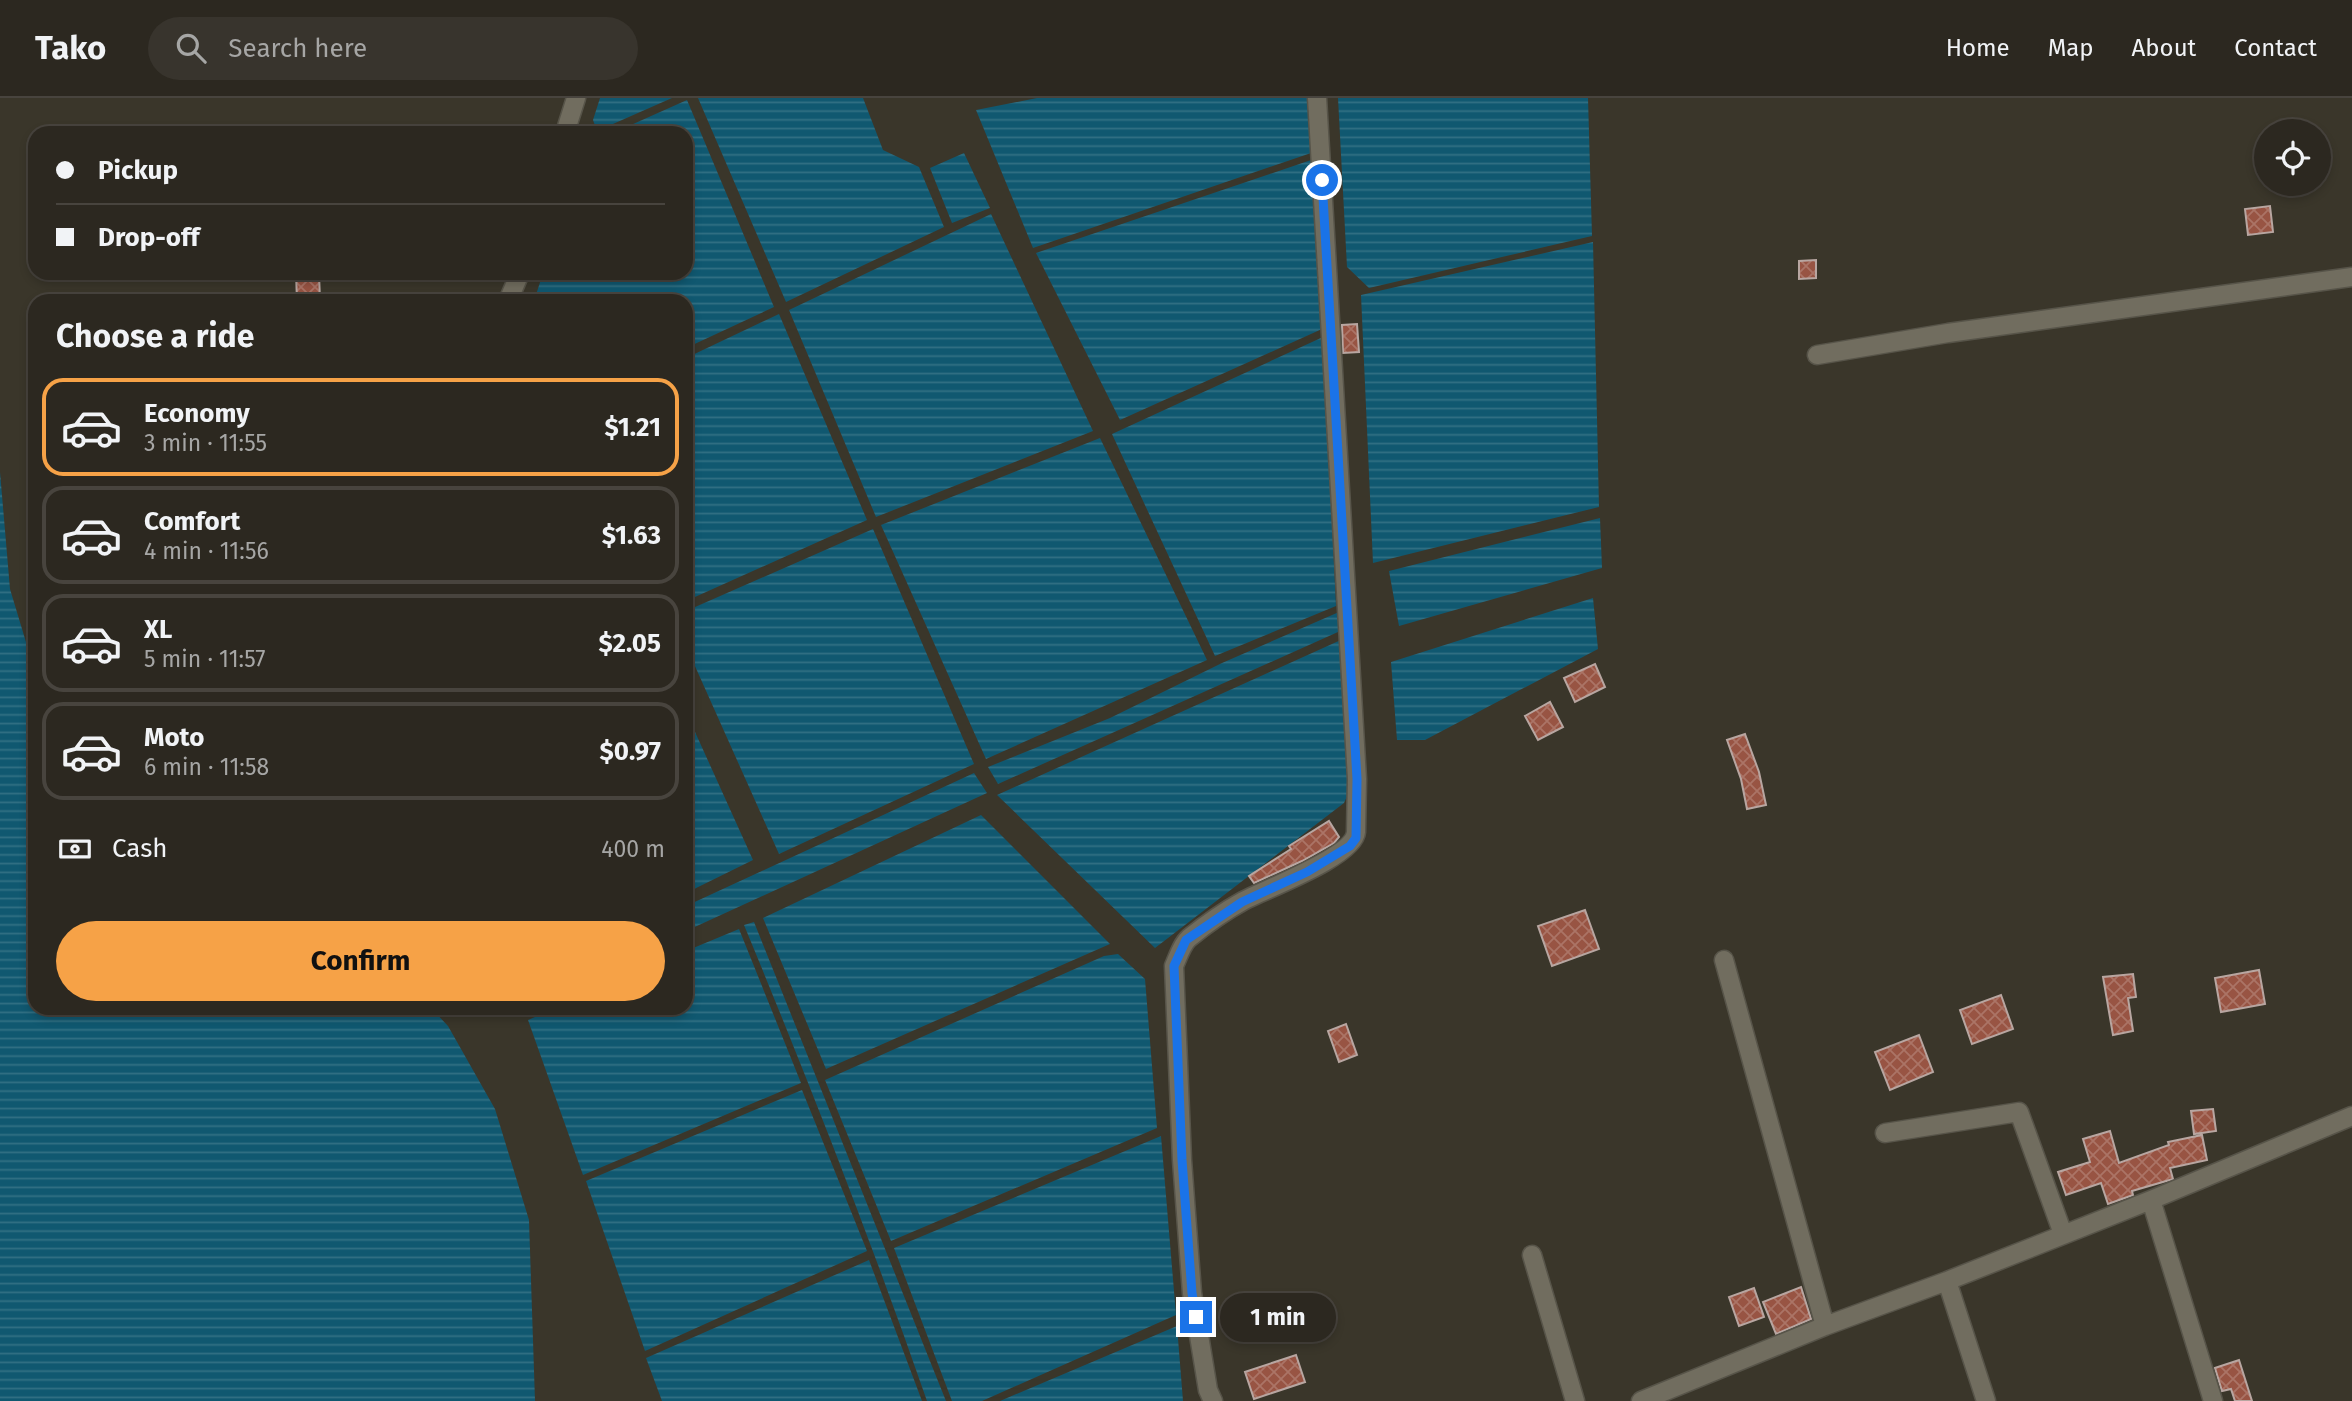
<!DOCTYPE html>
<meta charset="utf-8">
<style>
:root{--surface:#2c2820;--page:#38342d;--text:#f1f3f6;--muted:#a6a6a5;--line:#48443e;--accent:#f6a247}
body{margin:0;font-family:"Fira Sans",sans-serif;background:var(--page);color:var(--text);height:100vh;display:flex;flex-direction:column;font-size:26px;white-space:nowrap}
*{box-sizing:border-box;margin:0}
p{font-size:23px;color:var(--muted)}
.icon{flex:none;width:38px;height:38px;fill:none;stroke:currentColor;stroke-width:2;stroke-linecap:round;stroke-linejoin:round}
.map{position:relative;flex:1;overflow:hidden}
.sheet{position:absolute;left:28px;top:196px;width:665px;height:721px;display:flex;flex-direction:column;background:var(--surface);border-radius:21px;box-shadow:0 4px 10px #0003,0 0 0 2px var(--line)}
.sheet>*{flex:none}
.guide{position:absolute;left:28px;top:28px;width:665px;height:154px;border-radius:21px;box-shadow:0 4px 10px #0003,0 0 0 2px var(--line);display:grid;align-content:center;height:154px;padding:0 28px;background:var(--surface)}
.fabs{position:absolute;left:2254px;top:21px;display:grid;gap:14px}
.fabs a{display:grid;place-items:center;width:77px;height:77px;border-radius:50%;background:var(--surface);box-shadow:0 4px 10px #0003,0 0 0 2px var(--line);font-size:35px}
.end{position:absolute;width:32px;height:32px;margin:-16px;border:9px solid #1a73e8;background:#fff;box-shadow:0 0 0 4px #fff}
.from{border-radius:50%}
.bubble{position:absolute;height:49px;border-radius:24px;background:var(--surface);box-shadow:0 4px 10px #0003,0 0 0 2px var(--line);font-size:23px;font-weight:700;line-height:49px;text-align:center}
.guide b{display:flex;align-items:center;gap:24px;height:66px;font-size:26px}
.guide b+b{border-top:2px solid var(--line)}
.guide i{width:18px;height:18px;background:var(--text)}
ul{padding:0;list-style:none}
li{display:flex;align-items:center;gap:21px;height:98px;margin:0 14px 10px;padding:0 14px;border:4px solid var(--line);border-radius:21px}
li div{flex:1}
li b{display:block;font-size:26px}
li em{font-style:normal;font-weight:700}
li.on{border-color:var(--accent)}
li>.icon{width:63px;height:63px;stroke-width:1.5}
h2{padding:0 28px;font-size:32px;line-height:84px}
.pay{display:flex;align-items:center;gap:18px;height:77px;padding:0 28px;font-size:26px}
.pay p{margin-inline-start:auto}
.button{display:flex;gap:14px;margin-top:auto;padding:14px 28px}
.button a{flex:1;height:80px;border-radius:42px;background:var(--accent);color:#111;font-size:28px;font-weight:700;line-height:80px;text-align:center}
header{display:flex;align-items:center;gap:42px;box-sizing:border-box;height:98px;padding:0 35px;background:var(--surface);border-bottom:2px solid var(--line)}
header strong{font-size:33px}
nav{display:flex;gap:38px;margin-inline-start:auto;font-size:24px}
.search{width:490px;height:63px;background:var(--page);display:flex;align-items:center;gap:18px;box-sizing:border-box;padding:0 24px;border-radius:38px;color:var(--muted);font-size:26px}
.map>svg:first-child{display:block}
.water{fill:url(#water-rules)}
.building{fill:url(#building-cross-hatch);stroke:#b8a6a1;stroke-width:2}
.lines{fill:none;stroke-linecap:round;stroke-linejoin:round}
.minor-casing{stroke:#575449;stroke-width:21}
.minor{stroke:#716d5f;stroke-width:18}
.route{stroke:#1a73e8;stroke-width:9}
</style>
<header>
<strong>Tako</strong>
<div class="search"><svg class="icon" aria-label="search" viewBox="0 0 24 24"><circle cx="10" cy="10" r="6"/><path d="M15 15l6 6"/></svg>Search here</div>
<nav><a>Home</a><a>Map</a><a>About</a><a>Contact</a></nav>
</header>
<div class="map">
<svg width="2352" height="1303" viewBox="0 0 2352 1303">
<defs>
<pattern id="water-rules" width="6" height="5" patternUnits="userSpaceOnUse" patternTransform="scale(1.75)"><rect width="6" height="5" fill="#105870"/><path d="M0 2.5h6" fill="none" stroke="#327084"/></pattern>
<pattern id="building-cross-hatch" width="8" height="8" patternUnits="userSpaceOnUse" patternTransform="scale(1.75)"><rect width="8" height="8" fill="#985443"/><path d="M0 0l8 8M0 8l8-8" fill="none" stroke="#ab7466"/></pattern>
</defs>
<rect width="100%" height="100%" fill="#3a362a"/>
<path class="water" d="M600 0H672L597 33 593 22Z
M698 0H863L883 52 919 69 944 129 786 204Z
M1037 0H1310L1314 54 1033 150 976 12Z
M1338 0H1588L1592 138 1369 190 1347 169Z
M687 2 774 209 686 250V203H534L543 175H686V35H613Z
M964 55 990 110 952 125 930 70Z
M1314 61 1322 231 1120 322 1036 155Z
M991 116 1093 333 876 419 789 212Z
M1593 144 1599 409 1373 465 1361 197Z
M779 216 867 422 686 503V260Z
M1323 239 1336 508 1215 558 1112 336Z
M1100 340 1207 562 986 661 881 427Z
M0 374 10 491 35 574V910H431L448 928 495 1011 529 1122 535 1303H0Z
M1600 420 1602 470 1399 528 1389 473Z
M873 431 974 666 779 756 686 548V513Z
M1593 500 1598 551 1425 642H1397L1391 564Z
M1339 514 1338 534 998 686 988 669 1110 620 1222 565Z
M1343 541 1353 685 1344 705 1155 850 997 697Z
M686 614 753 762 686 795Z
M974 675 987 695 686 833V808Z
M981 717 1110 846 826 971 763 820Z
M754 824 946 1303H927C871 1142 809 984 744 827Z
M739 831 801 985 583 1077 528 922 556 910H686V853Z
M1118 856 1145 881 1157 1030 891 1143 825 982 1104 858Z
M802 992 867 1153 645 1253 586 1083Z
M1161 1038 1176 1217 982 1303H952L894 1150Z
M869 1162 922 1303H662L646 1260Z
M1177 1228 1183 1303H1000Z"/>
<path class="building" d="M2270 108 2273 134 2248 137 2245 111Z
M1816 162V180L1799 181V163Z
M296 175H319L320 203H297Z
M1357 226 1359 254 1343 255 1342 227Z
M1595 566 1605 589 1575 604 1564 580Z
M1550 604 1563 629 1538 642 1525 618Z
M1745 636 1759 674 1766 707 1747 711 1741 681 1727 642Z
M1329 723 1339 739 1334 745 1302 763 1254 785 1249 778 1291 751 1289 748Z
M1585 812 1599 851 1552 868 1538 828Z
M2259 872 2265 906 2221 914 2215 880Z
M2133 876 2136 899 2128 900 2133 933 2113 937 2103 879Z
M2001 897 2013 931 1972 946 1960 912Z
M1346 926 1357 957 1339 964 1328 933Z
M1919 937 1933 974 1890 992 1875 954Z
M2213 1011 2216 1033 2194 1036 2191 1013Z
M2110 1033 2119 1065 2169 1047 2168 1044 2202 1037 2207 1062 2170 1070 2173 1081 2132 1093 2133 1097 2108 1106 2101 1085 2066 1097 2058 1074 2090 1064 2083 1041Z
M1801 1189 1811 1221 1776 1236 1763 1204Z
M1754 1190 1764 1219 1739 1228 1729 1199Z
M1296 1257 1305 1284 1254 1301 1245 1274Z
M2239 1262 2252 1303H2235L2231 1291 2222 1293 2215 1270Z"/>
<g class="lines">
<defs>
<path id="minor" d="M565 35 576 0
M508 203 520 175
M1817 257 1948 235 2352 179
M1724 862 1825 1228
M1885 1035 2019 1014 2063 1136
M2151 1102 2213 1303
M1532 1157 1575 1303
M1947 1183 1986 1303
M1213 1303 1208 1292 1192 1195 1182 1062 1174 868C1178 859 1182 846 1189 840 1205 827 1225 813 1243 803 1265 791 1354 759 1356 734L1357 681 1317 0
M1641 1303 1825 1228 1947 1183 2151 1102 2352 1018"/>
</defs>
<use href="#minor" class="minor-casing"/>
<use href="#minor" class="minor"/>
</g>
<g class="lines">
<path class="route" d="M1196 1219 1192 1195 1182 1062 1174 868 1186 842 1242 804 1307 774 1350 748 1356 740 1357 681 1322 82"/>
</g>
</svg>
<div class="fabs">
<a><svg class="icon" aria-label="locate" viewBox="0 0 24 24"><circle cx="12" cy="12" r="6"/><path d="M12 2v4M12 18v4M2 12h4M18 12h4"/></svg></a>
</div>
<i class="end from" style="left:1322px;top:82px"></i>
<i class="end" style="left:1196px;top:1219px"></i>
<div class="bubble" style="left:1220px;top:1195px;width:116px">1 min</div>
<div class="guide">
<b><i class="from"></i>Pickup</b>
<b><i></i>Drop-off</b>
</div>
<section class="sheet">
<h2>Choose a ride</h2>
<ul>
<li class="on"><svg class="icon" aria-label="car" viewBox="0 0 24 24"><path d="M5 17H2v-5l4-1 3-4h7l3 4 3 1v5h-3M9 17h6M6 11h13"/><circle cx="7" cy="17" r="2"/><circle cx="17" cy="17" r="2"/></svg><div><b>Economy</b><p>3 min · 11:55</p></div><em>$1.21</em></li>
<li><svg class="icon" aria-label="car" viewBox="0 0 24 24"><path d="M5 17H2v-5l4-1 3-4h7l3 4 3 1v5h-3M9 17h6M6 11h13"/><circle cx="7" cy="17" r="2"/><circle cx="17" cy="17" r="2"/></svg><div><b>Comfort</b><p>4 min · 11:56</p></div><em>$1.63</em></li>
<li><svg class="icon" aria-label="car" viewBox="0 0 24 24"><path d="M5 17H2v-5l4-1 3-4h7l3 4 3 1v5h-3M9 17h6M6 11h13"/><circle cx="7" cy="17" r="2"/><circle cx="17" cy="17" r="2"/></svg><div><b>XL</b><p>5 min · 11:57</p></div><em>$2.05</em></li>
<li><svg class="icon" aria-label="car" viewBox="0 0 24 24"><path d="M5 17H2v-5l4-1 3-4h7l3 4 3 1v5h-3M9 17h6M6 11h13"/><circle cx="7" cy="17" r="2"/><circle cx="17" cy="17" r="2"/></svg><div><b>Moto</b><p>6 min · 11:58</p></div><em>$0.97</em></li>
</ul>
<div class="pay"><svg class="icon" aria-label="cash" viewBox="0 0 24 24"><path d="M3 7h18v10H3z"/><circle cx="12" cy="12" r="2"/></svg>Cash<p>400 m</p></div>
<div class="button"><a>Confirm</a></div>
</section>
</div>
